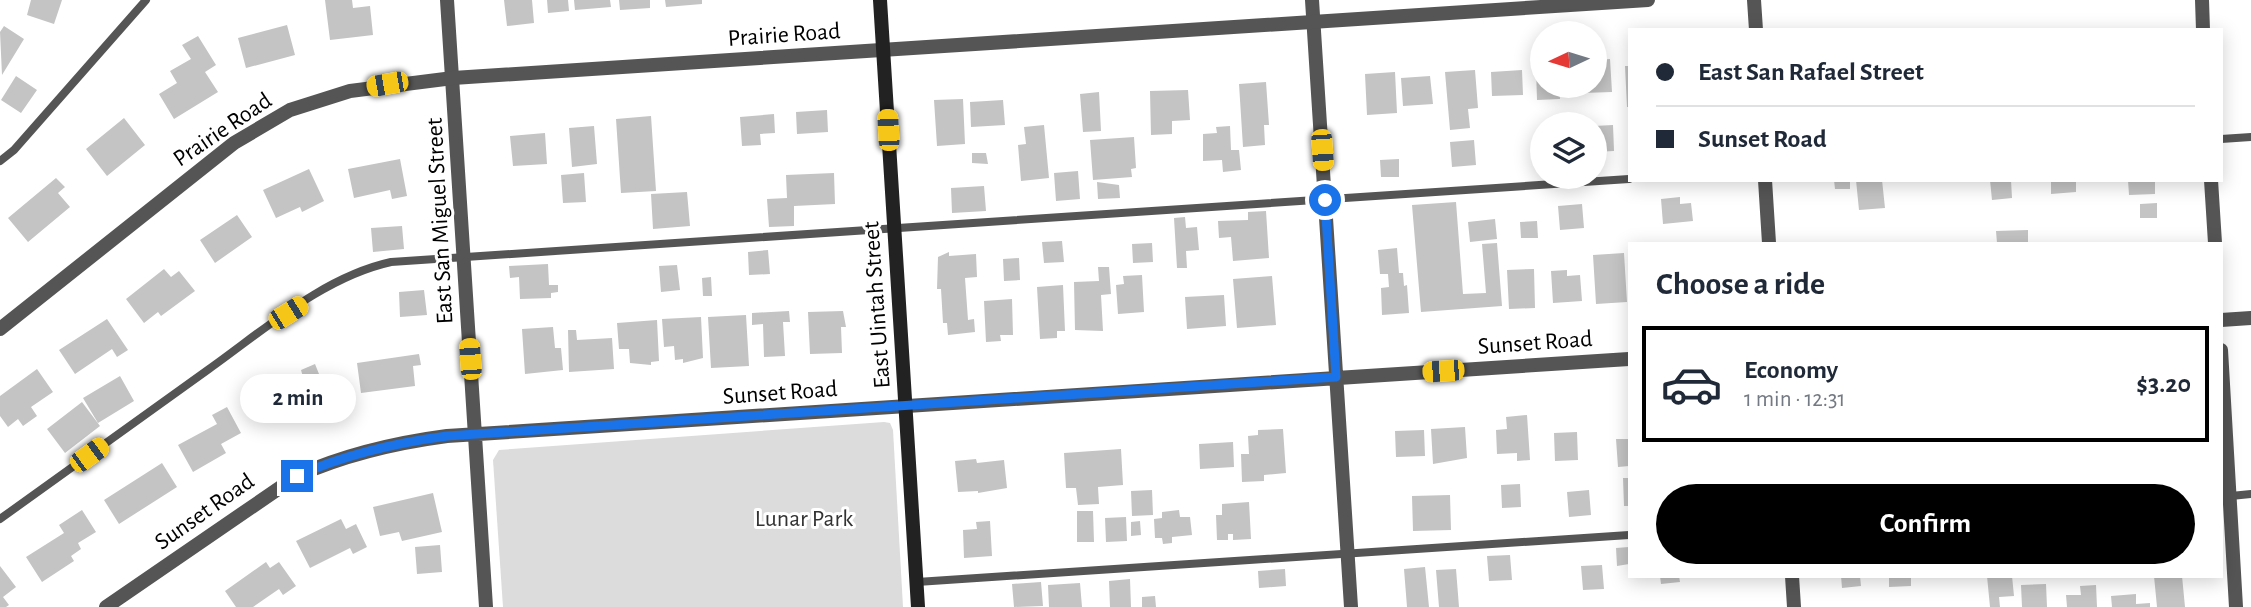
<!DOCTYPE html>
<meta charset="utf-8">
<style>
:root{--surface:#fff;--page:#f6f6f7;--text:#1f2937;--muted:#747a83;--line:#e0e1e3;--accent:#000}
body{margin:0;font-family:"Alegreya Sans",sans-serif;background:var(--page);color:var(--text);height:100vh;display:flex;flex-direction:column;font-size:26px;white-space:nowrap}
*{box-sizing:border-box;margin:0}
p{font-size:23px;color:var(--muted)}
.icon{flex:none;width:38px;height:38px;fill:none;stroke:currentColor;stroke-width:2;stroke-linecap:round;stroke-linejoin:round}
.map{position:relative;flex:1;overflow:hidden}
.side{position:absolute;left:1628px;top:242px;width:595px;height:336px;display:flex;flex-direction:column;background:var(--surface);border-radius:0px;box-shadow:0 4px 18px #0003}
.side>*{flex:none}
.top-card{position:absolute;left:1628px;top:28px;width:595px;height:154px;border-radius:0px;box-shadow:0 4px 18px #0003;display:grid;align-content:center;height:154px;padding:0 28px;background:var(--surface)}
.needle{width:46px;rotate:266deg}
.buttons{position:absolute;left:1530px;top:21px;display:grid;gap:14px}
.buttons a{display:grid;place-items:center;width:77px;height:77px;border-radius:50%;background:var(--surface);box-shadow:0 4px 18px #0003;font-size:35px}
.end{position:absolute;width:32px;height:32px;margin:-16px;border:9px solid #1a73e8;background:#fff;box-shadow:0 0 0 4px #fff}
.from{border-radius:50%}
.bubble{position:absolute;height:49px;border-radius:24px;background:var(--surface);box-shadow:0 4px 18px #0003;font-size:23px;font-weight:700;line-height:49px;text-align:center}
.car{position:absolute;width:21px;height:42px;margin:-21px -10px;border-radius:9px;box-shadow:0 0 5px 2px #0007;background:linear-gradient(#f5c518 24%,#345 0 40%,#f5c518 0 76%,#345 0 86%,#f5c518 0)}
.top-card b{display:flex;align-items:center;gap:24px;height:66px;font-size:26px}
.top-card b+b{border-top:2px solid var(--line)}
.top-card i{width:18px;height:18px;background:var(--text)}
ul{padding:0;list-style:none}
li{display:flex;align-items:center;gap:21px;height:116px;margin:0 14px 10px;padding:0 14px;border:4px solid transparent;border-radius:0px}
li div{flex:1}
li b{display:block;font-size:26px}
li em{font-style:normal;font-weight:700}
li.on{border-color:var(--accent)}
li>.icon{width:63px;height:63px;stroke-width:1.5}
h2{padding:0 28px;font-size:32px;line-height:84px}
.cta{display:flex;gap:14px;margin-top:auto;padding:14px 28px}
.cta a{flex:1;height:80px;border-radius:42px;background:var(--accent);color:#fff;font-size:28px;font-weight:700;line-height:80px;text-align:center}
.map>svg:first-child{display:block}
.green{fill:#dcdcdc}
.building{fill:#c4c4c4}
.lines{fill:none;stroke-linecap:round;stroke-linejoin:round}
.service{stroke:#555;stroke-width:8}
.minor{stroke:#555;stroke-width:14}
.tertiary{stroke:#555;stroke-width:14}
.secondary{stroke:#222;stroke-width:14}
.route{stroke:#1a73e8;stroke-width:9}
.labels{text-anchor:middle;stroke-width:6;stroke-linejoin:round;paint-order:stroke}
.street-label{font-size:24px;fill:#000;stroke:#fff}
.park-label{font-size:24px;fill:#333;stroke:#fff}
</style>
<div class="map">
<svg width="2251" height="607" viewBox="0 0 2251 607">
<rect width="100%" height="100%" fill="#fff"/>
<path class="green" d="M884 422 890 423 893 430 903 607H503L493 460 499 450Z"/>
<path class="building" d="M31 0H62L54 24 27 15Z
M325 0H352L353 8 370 6 373 35 330 40Z
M504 0H532L534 23 507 26Z
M547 0H568L569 11 548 13Z
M574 0H610L611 7 575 10Z
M619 0H650V8L620 10Z
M665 0H702V4L666 7Z
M287 25 295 55 246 68 238 38Z
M4 26 24 39 2 75 0 32Z
M198 36 216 65 205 72 218 92 174 119 159 94 177 83 170 71 191 59 182 45Z
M1610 59 1612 92 1582 93V86H1594V60Z
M1625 66H1629V107H1627Z
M1536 69H1542V86H1559L1560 99 1537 100Z
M1475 70 1478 108 1468 109 1470 128 1450 130 1445 72Z
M1522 70 1523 95 1492 96 1491 72Z
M1395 72 1397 113 1367 115 1365 74Z
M16 76 37 90 21 113 1 100Z
M1430 76 1433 104 1403 106 1401 78Z
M1266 82 1269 125H1264L1265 145 1243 147 1239 84Z
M1188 90 1190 120 1172 121V134L1151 135 1150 91Z
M1099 92 1101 131 1083 132 1080 94Z
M963 99 965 144 937 146 934 100Z
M1003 100 1005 125 971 127 970 102Z
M827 110 828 132 797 134 796 112Z
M774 114 775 133 760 134 761 145 742 146 740 117Z
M651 116 656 191 621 193 616 119Z
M124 118 145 145 107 176 86 149Z
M1044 125 1049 178 1021 181 1018 145 1026 144 1024 127Z
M1613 125 1614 151 1594 152V126Z
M594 126 597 164 572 167 569 128Z
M1230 126 1231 150H1239L1241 170 1223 172 1222 160 1203 161V134L1217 133 1216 127Z
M545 133 547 164 513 166 510 136Z
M1134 137 1136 168 1131 169 1132 177 1093 180 1090 140Z
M1474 140 1476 165 1452 167 1450 142Z
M972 153H986L988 164 972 163Z
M400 159 407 196 392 199 390 190 354 198 348 169Z
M1399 159V177H1381L1380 160Z
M309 169 324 201 302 212 300 207 276 218 263 190Z
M1078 171 1080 199 1056 201 1054 173Z
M584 173 586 202 563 203 561 175Z
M834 173 835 204 794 206V226L769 227 767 199 787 198 786 175Z
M56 178 65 187 58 193 70 207 28 242 8 218Z
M1834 180H1850V189H1835Z
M1856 180H1882L1885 208 1859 210Z
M1990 180H2011L2012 198 1992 200Z
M2051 180H2076V192L2051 194Z
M2128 180H2155V194L2129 195Z
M1097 182 1119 185 1120 198 1098 199Z
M984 186 986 211 952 213 951 188Z
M687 192 690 226 653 229 651 194Z
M1680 197V204L1691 203 1693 221 1663 224 1661 199Z
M1456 202 1463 294 1486 293 1482 244 1497 243 1502 306 1421 312 1412 205Z
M2157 203V218H2140V204Z
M1582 204 1584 228 1560 230 1558 206Z
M1266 211 1269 258 1233 261 1231 237 1219 238 1218 221 1248 220V212Z
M237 215 252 237 215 263 200 240Z
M1185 217 1186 228 1197 227 1199 250 1186 251 1187 268H1177L1174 218Z
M1495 219 1497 239 1470 242 1468 222Z
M1537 221 1538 238H1521L1520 222Z
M402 226 404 249 373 252 371 228Z
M2028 230V243H1997L1996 231Z
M1062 241 1064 262 1044 263 1042 242Z
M1152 243 1153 262 1133 263 1132 244Z
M1397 248 1399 273H1403L1404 286 1407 285 1409 313 1382 315 1381 288 1389 287 1388 274H1380L1378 250Z
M768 250 770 274 749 275 748 252Z
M949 252V256L976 254 977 277 965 278 968 320 974 319 975 332 948 335 947 323H943L941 289H937L938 257Z
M1624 253 1627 302 1596 304 1593 255Z
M1019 258 1020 280 1004 281 1003 259Z
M548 264 549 285H558V292L551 293V298L520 299 519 277 510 278 509 266Z
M677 265 680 290 661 292 659 266Z
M1098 267H1109L1111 294 1101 295 1103 331 1075 330 1074 282 1099 281Z
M164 269 171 277 179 271 195 291 161 316 158 312 144 323 126 299Z
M1534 269 1535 308 1509 309 1507 270Z
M1567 270V276L1580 275 1582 301 1553 303 1551 271Z
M1142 275 1144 312 1118 314 1116 285 1124 284 1123 276Z
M1272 276 1276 325 1237 328 1233 279Z
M711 277 712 296H703L702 278Z
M1063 285 1065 331H1057V338L1040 339 1037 287Z
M424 290 427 315 400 317 399 292Z
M1224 295 1226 326 1187 329 1185 297Z
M1012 299 1013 335H1000L1001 341 986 342 984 301Z
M789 311 790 322H783L785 356 764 357 763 324 752 325V313Z
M843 311 846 327H841L842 353 810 354 808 312Z
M746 315 749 366 711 368 708 317Z
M701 317 703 358 683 363V359L675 360 674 346 664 347 662 319Z
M107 319 128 350 117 357 112 349 75 374 59 350Z
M657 320 659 361 651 362V365L630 363 629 349H619L617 323Z
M553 327 555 348H561L563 370 525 374 522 329Z
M568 330H576L577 340 612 338 614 369 569 372Z
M419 354 421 365 413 366 415 386 361 393 357 363Z
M315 364 329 399 273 421 262 393 303 377 301 370Z
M37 369 53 392 31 407 37 416 23 426 18 419 8 427 0 416V396Z
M120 376 134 401 98 423 83 398Z
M82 402 100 426 65 453 47 429Z
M227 407 241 433 221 444 226 453 193 472 178 445 217 424 212 415Z
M1527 415 1530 460 1517 461V453L1497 454 1496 430 1507 429 1506 417Z
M1465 427 1467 458 1433 464 1431 429Z
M1283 429 1286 473 1264 475V481L1242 482 1241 454H1249L1248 436 1258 435V430Z
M1424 430 1425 456 1396 457 1395 431Z
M1577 432 1578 460 1555 461 1554 433Z
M1616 439H1629V466L1618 467Z
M1233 442 1234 467 1200 469 1199 444Z
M1121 449 1123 485 1098 487 1099 504 1078 505 1076 488H1066L1064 453Z
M976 459 977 463 1004 460 1007 488 978 493V491L958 492 955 461Z
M162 463 177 487 119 524 104 500Z
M1623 478H1629V506H1624Z
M1520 484 1521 507 1502 508 1501 485Z
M1152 490 1153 515 1132 516 1131 491Z
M1589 490 1591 515 1569 517 1567 492Z
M433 493 442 532 402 541 399 532 380 536 373 507Z
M1450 495 1451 530 1413 531 1412 496Z
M1249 502 1251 539 1233 540V534H1228V540H1217L1216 515H1222V504Z
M82 510 96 532 78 543 81 549 71 556 74 561 42 582 26 557 64 533 59 525Z
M1179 510 1180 517H1190L1192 535 1172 537V543L1163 544 1162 538H1155L1154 519 1162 518V512Z
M1077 511H1093L1094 542H1077Z
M1126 517 1127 541 1106 542 1105 518Z
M341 519 346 529 356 524 367 547 353 554 350 548 310 568 296 541Z
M990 521 992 556 964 558 963 530 977 529 976 522Z
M1140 521 1141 535 1131 536V522Z
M440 545 442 572 417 574 415 547Z
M1629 547V564L1617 566 1616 548Z
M1510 555 1512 580 1489 581 1487 556Z
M266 562 270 568 279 562 296 586 283 595 279 589 253 607H236L225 591Z
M1602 565 1604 589 1583 590 1581 566Z
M0 566 16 587 3 597 9 605 6 607H0Z
M1425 567 1429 607H1407L1404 569Z
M1285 569 1286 586 1259 588 1258 571Z
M1456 569 1459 607H1439L1436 570Z
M1660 576H1679L1680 582 1661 584Z
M1841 576H1860L1861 586 1842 588Z
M1889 576H1911V586L1889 587Z
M1987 576H2012L2014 596 1999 597 2000 607H1990Z
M2154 576H2182L2185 607H2157Z
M1130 579 1131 607H1110L1109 581Z
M1041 582 1043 606 1014 607 1012 584Z
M1080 583 1082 607H1049L1048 585Z
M2046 584 2047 607H2022L2021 585Z
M2096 585 2097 607H2067L2066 595H2081L2080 586Z
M2136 594V604L2150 603V607H2112L2111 596Z
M1155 596 1156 607H1142V597Z"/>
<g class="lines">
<path class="service" d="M2221 139 2251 137
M0 161 14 150 146 0
M2221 497 2251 494
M0 519C70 469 139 419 209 369 264 330 323 277 391 262L1629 179
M917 582 1629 535"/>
<path class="minor" d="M447 0 486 607
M1312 0 1351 607
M1754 0 1756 30
M1765 180 1769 243
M2221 320 2251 318
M1792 576 1794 607
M106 607 297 476C346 454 394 443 447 436L1629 359"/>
<path class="tertiary" d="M2202 0 2203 30
M2211 180 2215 243
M0 329 234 143 290 110 350 91 453 78 1648 0
M2221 350 2236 607"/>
<path class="secondary" d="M880 0 918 607"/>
</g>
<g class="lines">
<path class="route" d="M297 476C346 454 394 443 447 436L1336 377 1325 200"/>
</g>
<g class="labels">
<g class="street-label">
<text transform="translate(784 34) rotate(-4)" y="8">Prairie Road</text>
<text transform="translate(222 129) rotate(-34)" y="8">Prairie Road</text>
<text transform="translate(439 221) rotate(-93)" y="8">East San Miguel Street</text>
<text transform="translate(876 305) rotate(-94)" y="8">East Uintah Street</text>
<text transform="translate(1535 342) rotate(-4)" y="8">Sunset Road</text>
<text transform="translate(780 392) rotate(-4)" y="8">Sunset Road</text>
<text transform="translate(204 511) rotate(-35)" y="8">Sunset Road</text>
</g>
<g class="park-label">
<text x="804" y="526">Lunar Park</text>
</g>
</g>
</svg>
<div class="buttons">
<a><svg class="needle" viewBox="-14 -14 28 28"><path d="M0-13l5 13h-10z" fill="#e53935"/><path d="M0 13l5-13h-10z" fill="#747a83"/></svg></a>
<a><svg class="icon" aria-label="layers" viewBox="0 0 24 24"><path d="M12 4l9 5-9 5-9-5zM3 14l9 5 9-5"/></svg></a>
</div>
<i class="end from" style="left:1325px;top:200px"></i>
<i class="end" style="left:297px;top:476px"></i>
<div class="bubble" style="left:240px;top:374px;width:116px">2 min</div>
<i class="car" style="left:387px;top:84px;rotate:260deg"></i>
<i class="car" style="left:888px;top:130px;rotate:357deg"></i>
<i class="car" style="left:1322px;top:150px;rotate:176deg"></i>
<i class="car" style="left:288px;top:313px;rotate:58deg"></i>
<i class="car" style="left:470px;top:359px;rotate:356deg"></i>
<i class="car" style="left:1443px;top:371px;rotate:266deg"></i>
<i class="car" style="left:89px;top:455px;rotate:54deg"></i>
<div class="top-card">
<b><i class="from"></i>East San Rafael Street</b>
<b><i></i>Sunset Road</b>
</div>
<section class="side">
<h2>Choose a ride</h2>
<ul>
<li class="on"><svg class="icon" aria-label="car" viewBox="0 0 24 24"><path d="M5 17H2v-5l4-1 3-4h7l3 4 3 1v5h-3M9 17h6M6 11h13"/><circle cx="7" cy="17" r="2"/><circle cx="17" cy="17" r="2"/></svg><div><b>Economy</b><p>1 min · 12:31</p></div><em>$3.20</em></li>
</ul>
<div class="cta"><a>Confirm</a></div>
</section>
</div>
